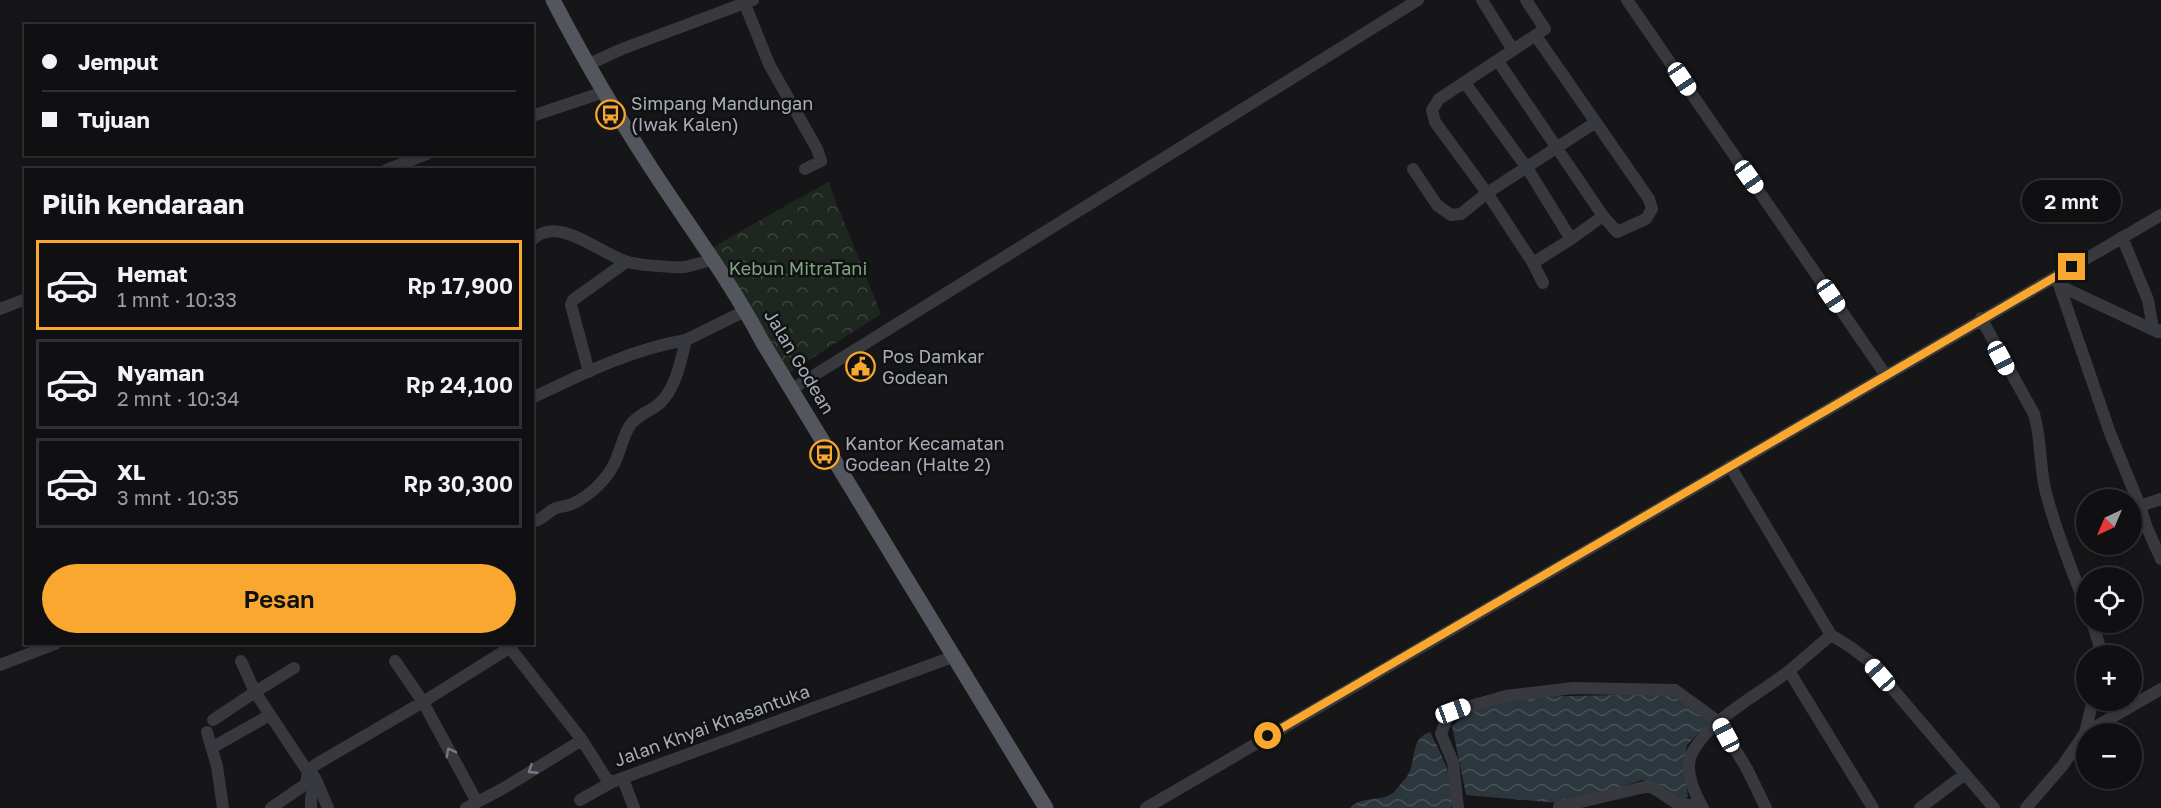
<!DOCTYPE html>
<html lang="id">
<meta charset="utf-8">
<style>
:root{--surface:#101012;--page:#19191b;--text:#f1f3f6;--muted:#9c9d9f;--line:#303032;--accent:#f9a72e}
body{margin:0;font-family:"Golos Text",sans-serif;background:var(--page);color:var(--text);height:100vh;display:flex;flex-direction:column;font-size:22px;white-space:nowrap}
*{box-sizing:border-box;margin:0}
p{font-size:20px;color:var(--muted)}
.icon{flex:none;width:33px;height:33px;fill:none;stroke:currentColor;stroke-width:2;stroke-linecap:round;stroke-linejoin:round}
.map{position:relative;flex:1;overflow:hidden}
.details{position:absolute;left:24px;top:168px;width:510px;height:477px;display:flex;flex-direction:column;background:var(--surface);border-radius:0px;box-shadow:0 3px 9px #0003,0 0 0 2px var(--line)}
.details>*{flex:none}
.banner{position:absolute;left:24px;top:24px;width:510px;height:132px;border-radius:0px;box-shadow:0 3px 9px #0003,0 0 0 2px var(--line);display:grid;align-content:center;height:132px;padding:0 18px;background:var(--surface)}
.needle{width:39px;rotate:224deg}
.fabs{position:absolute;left:2076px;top:489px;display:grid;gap:12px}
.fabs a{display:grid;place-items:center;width:66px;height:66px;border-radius:50%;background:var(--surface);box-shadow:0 3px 9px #0003,0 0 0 2px var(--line);font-size:30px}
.end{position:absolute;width:27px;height:27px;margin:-14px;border:8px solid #f9a72e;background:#111;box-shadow:0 0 0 3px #111}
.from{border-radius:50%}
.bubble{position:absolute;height:42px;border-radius:21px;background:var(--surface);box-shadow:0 3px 9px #0003,0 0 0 2px var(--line);font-size:20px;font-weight:600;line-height:42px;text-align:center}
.car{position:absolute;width:18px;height:36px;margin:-18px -9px;border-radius:8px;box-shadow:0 0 4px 2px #0007;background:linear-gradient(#fff 24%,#345 0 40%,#fff 0 76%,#345 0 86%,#fff 0)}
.banner b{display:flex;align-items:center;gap:21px;height:57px;font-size:22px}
.banner b+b{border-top:2px solid var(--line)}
.banner i{width:15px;height:15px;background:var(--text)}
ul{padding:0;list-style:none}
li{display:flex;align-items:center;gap:18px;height:90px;margin:0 12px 9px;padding:0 6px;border:3px solid var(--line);border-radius:0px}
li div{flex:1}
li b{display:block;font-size:22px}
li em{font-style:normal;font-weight:600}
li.active{border-color:var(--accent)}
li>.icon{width:54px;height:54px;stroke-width:1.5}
h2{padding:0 18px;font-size:27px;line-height:72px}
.primary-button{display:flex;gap:12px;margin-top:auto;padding:12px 18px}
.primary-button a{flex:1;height:69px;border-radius:36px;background:var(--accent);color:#111;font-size:24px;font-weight:600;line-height:69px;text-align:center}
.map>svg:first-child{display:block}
.forest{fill:url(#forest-crowns)}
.water{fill:url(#water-waves)}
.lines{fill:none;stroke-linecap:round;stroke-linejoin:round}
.minor{stroke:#37393e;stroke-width:12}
.major{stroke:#53565d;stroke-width:15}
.oneway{stroke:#757982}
.route{stroke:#f9a72e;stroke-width:8}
.labels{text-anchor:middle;stroke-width:5;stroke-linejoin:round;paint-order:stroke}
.poi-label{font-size:18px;fill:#a8aeb9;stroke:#111113;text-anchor:start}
.park-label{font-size:18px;fill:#7ea57e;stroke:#111113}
.street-label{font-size:18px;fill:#a8aeb9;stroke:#111113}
</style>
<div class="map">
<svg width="2161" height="808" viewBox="0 0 2161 808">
<defs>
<pattern id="forest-crowns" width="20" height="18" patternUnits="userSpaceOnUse" patternTransform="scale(1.5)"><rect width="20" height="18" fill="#1e271f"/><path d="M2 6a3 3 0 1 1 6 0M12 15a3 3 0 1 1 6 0" fill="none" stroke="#3c443d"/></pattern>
<pattern id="water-waves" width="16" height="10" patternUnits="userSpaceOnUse" patternTransform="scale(1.5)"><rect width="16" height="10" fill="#2c363d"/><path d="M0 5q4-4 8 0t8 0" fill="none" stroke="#485157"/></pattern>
</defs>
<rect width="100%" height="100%" fill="#161618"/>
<path class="forest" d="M828 182 881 314 789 373 713 247Z"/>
<path class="water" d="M1675 694 1711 720 1687 745 1684 765 1688 797 1683 800 1658 786 1642 780 1584 799 1558 803 1466 795 1452 726 1470 712 1520 697Z
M1430 732C1442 756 1456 780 1451 808H1350C1360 796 1381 802 1393 793 1397 789 1401 783 1405 779 1418 764 1408 739 1430 732Z"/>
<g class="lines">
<path class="minor" d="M1482 0 1513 50
M1526 0 1545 29 1439 99 1432 110 1435 122 1487 193 1533 263 1571 239
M1627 0 1885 374
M744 2 769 64 817 149 821 161 805 169
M1498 61 1603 216 1617 232 1646 219 1652 209 1649 199 1536 36
M587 65 622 49 753 0
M1465 83 1527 168 1571 239 1603 216
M532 116 604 92
M1413 169 1437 205 1451 215 1461 214 1487 193 1596 122
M386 170 427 154
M2122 237 2148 300 2153 329
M532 240C557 214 599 253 625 261 635 265 675 268 685 267 694 265 703 262 712 260
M1533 263 1543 283
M2056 276 2110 433 2140 506 2147 528 2161 559
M2060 286 2158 332 2161 330
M0 309 26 299
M1981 318 2034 414C2042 440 2039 467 2046 493 2056 532 2072 570 2086 607
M589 372 571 305 573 300 626 262
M792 389 1418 0
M532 398C582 374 632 349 686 340
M1730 466 1831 635 1849 646 1869 661 1994 808
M2140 506 2161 499
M532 522C541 520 545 515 552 510 558 506 567 507 574 503 589 496 605 481 613 466 620 454 623 434 631 424 639 414 651 411 660 403 676 388 681 360 686 340L745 311
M2092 622 2099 644 2098 656
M507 644 582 740 606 778 612 782 955 656
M241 661 255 692 294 668
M395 661 423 702 477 802
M0 665 55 644
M1789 671 1873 808
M213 720 255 692 308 772
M207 732 217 766 223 808
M2085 733 2161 689
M213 747 270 715
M310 769 317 782 311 797V807
M623 779 634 808
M317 782 328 808
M580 800 612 782
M1559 807 1649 786C1673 797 1669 808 1700 804
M271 808 306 784 308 772 315 765 423 702 509 648
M466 808 504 788 582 740
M1146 808 2161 215
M1458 808 1453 762 1441 734 1446 720 1453 711 1506 696 1573 688 1675 690 1719 722 1747 769 1766 808
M1703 808C1694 793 1683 768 1693 751 1712 718 1759 694 1789 671 1803 659 1817 647 1831 635
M1920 808 1965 774
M2026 808 2063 765 2085 733 2093 700"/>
<path class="major" d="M553 0C584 60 618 117 655 174 692 230 732 284 763 343L1046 808"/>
</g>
<defs><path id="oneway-chevron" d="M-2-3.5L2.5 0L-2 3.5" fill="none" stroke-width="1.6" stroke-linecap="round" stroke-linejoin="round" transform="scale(1.5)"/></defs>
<g class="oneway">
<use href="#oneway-chevron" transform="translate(450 752) rotate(-118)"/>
<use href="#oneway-chevron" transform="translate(532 770) rotate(147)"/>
</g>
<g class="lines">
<path class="route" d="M1268 736 2072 267"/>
</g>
<defs>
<symbol id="bus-ring" viewBox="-11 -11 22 22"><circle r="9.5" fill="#111113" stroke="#f9a72e" stroke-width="1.5"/><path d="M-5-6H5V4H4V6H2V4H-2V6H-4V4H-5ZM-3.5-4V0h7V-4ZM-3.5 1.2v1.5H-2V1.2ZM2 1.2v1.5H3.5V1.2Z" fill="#f9a72e"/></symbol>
<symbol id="civic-ring" viewBox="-11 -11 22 22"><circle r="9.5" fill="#111113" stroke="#f9a72e" stroke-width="1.5"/><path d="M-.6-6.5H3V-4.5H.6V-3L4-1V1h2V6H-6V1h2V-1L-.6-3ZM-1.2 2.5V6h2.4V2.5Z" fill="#f9a72e"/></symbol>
</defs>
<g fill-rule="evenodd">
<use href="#bus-ring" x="594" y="98" width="33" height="33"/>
<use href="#civic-ring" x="844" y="350" width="33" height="33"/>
<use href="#bus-ring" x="808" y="438" width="33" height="33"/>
</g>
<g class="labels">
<g class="poi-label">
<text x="631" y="110">Simpang Mandungan<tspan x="631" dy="21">(Iwak Kalen)</tspan></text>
<text x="882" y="363">Pos Damkar<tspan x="882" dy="21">Godean</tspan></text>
<text x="845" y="450">Kantor Kecamatan<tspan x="845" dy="21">Godean (Halte 2)</tspan></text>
</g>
<g class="park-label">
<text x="798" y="275">Kebun MitraTani</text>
</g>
<g class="street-label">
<text transform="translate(799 362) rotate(59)" y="6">Jalan Godean</text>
<text transform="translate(712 726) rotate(-20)" y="6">Jalan Khyai Khasantuka</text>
</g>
</g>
</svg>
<div class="fabs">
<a><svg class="needle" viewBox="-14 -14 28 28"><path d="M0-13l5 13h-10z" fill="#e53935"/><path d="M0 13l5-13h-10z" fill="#9c9d9f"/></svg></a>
<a><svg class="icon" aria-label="locate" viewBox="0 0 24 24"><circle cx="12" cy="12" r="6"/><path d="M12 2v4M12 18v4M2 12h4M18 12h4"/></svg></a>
<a>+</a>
<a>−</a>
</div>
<i class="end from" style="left:1268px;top:736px"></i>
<i class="end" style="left:2072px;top:267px"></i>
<div class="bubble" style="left:2022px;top:180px;width:99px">2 mnt</div>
<i class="car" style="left:1682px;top:79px;rotate:146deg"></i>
<i class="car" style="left:1749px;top:177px;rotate:145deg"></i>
<i class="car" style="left:1831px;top:296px;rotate:146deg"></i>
<i class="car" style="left:2001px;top:358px;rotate:152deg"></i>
<i class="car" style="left:1880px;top:675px;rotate:319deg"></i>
<i class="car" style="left:1453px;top:711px;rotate:70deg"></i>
<i class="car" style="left:1726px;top:735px;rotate:332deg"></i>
<div class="banner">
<b><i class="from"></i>Jemput</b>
<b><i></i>Tujuan</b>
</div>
<section class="details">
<h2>Pilih kendaraan</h2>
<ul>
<li class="active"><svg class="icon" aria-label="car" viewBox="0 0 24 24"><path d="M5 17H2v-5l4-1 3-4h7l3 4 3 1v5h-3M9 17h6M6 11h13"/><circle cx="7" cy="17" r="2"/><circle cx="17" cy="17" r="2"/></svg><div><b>Hemat</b><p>1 mnt · 10:33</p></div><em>Rp 17,900</em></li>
<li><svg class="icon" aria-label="car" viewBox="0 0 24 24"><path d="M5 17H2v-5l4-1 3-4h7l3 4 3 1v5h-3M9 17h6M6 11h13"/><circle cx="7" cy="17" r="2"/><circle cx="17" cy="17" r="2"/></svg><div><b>Nyaman</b><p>2 mnt · 10:34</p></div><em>Rp 24,100</em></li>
<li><svg class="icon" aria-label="car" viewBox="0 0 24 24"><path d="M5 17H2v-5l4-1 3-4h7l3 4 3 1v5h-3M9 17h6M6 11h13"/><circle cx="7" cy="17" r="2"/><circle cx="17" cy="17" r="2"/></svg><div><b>XL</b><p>3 mnt · 10:35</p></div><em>Rp 30,300</em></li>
</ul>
<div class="primary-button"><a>Pesan</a></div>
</section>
</div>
